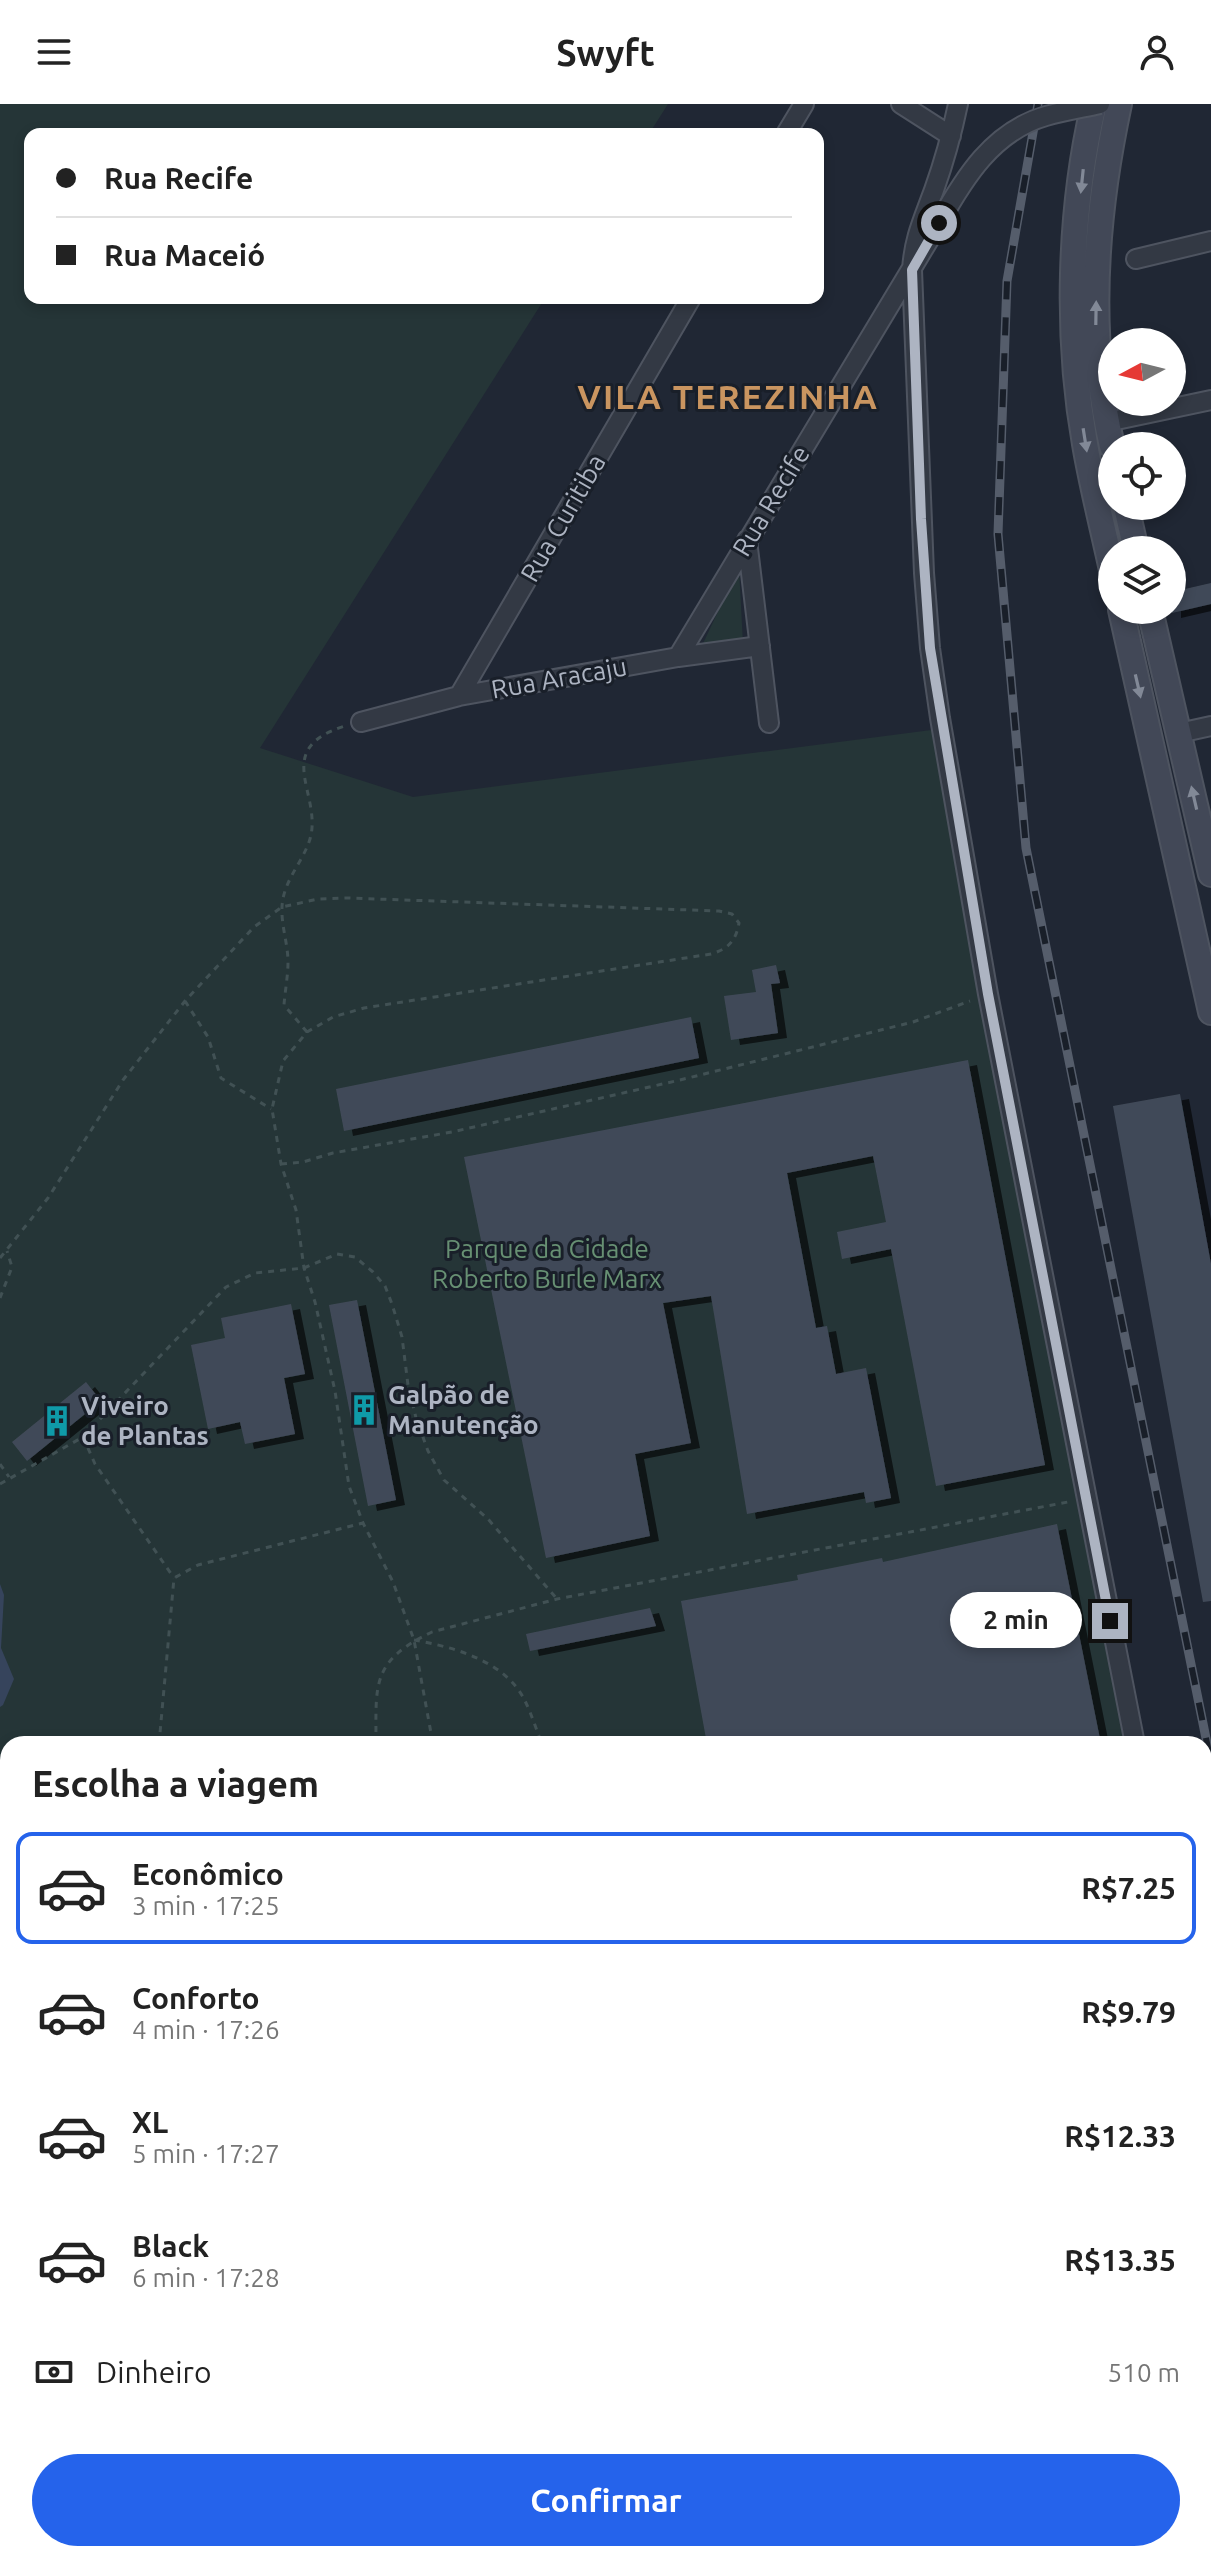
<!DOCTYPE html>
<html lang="pt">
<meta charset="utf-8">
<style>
:root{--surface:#fff;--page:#f2f2f2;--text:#222;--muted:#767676;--line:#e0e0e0;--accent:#2563eb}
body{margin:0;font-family:Ubuntu,sans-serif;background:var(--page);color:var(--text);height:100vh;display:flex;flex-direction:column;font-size:30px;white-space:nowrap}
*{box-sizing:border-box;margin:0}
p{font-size:26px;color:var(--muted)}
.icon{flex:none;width:44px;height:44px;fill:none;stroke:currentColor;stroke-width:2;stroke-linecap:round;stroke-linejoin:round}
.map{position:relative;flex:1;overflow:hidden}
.drawer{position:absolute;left:0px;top:1632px;width:1212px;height:826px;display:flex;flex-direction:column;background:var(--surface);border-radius:24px 24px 0 0;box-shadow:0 4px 12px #0003}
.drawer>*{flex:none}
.top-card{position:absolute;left:24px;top:24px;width:800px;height:176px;border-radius:16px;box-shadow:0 4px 12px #0003;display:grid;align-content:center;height:176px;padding:0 32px;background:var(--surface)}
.needle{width:52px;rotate:263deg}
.tools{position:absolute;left:1098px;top:224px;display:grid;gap:16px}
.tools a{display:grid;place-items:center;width:88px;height:88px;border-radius:50%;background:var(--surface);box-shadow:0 4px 12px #0003;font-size:40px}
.end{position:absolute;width:36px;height:36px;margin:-18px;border:10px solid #adb4c2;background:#111;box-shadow:0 0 0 4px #111}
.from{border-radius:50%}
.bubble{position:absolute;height:56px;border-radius:28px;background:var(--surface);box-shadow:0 4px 12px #0003;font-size:26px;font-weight:700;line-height:56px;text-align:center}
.top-card b{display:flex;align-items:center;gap:28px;height:76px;font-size:30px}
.top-card b+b{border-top:2px solid var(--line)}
.top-card i{width:20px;height:20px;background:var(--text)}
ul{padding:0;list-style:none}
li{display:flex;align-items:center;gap:24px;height:112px;margin:0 16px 12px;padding:0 16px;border:4px solid transparent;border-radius:16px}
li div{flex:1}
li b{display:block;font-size:30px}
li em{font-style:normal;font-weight:700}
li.active{border-color:var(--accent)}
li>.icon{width:72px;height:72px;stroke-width:1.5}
h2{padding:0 32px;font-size:36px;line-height:96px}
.pay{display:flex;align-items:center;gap:20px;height:88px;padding:0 32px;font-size:30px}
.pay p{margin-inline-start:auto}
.button{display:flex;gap:16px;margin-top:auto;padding:16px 32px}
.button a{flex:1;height:92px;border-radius:48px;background:var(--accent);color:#fff;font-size:32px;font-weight:700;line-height:92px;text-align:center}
header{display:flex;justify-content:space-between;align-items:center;height:104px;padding:0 32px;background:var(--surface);font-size:36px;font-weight:700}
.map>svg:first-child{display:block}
.green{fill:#253537}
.water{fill:#36445c}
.building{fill:#414a58;filter:url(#shadow)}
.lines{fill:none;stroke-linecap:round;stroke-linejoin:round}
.minor-casing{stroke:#4e5460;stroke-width:22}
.secondary-casing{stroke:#4e5460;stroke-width:28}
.path{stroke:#415154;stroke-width:3;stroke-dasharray:6 6;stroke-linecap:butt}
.minor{stroke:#333944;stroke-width:18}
.secondary{stroke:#424857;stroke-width:24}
.rail-casing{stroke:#555d6b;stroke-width:9}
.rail{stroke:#191f29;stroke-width:6;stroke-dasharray:18;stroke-linecap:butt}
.minor-bridge-casing{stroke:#4e5460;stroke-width:22;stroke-linecap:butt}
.minor-bridge{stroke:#333944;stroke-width:18}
.oneway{fill:#828997}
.route{stroke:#adb4c2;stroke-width:10}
.labels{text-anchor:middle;stroke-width:6;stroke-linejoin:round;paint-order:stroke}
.street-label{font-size:26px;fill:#adb4c2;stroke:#191f29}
.park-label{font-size:26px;fill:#679073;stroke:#191f29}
.poi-label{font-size:26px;font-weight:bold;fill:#adb4c2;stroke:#191f29;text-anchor:start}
.district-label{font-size:34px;font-weight:bold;letter-spacing:2px;fill:#ca9560;stroke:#191f29}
</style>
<header><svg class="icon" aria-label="menu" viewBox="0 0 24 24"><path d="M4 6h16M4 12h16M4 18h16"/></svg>Swyft<svg class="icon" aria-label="person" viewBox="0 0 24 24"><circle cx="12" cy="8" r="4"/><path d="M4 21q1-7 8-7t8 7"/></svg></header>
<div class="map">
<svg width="1211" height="2457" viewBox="0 0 1211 2457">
<defs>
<filter id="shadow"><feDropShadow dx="9" dy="5" stdDeviation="0" flood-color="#0009"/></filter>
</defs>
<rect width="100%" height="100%" fill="#202734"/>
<path class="green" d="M0 0H668L649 30H30V194H545L260 644 413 693 939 625 1133 1640H8V2450H1204V2018L1211 2056V2457H0Z
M739 463 743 540 699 548Z"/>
<path class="water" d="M0 1480 4 1491 1 1544 14 1575 3 1601 0 1603Z
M0 1797 8 1807V1867L0 1861Z"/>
<path class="building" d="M1211 479V500L1172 509V488Z
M776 861 780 879 771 880 778 929 731 936 724 892 756 888 752 866Z
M691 913 699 954 344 1027 336 985Z
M968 956 1045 1361 936 1382 891 1145 842 1155 837 1128 886 1118 873 1052 787 1069 816 1224 827 1222 836 1270 866 1264 891 1394 866 1399 864 1388 747 1410 711 1192 663 1199 691 1339 635 1350 650 1432 546 1454 464 1053Z
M1180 990 1211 1160V1497L1203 1498 1113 1002Z
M357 1196 396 1396 368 1402 329 1201Z
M291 1200 305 1270 284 1274 295 1330 245 1340 240 1318 208 1325 191 1241 225 1234 221 1214Z
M86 1278 101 1297 27 1357 12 1338Z
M1057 1420 1101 1640H707L681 1497 798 1476 797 1471 882 1454 883 1458Z
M650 1504 656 1522 530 1547 526 1530Z"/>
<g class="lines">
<defs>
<path id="minor" d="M901 0 951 32
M958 0C952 29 944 58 934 86 923 116 914 134 912 166L924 469 930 544 940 614 988 890 1135 1640
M786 30 804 0
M1136 155 1211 137
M1107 318 1211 296
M747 436 769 619
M678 553 939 119
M459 592 691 194
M361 618 459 592 678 553 760 542
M1179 629 1211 622
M1204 1989 1211 2026"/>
<path id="secondary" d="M1094 0C1069 107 1066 232 1085 340 1092 382 1103 424 1112 466
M1112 342C1086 230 1095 112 1119 0
M1126 402 1136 446
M1121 506 1211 908
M1150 506 1211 770"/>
</defs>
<use href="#minor" class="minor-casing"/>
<use href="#secondary" class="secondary-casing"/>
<path class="path" d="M185 897 208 933 221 974 271 1005
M307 928 284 901C285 887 288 872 288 858 288 840 281 821 282 803 283 777 303 758 310 735 323 690 270 645 345 622
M281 1060 303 1058 333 1049 452 1028 680 976 913 918 970 897
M0 1154 48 1094 123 976 185 897 254 823 282 803 318 795 348 794 719 807 732 810 739 819C736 837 728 845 711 850L364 904 333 913 307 928 283 957 272 1005 281 1060 296 1106 304 1164 315 1198 335 1287 349 1382 363 1419 393 1478 414 1536 433 1640
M0 1194 12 1163 7 1147
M83 1333 95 1360 174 1474
M0 1360 9 1373
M0 1380 83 1333 226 1183 255 1169 304 1164 337 1150 355 1153 373 1168 385 1182 392 1200 402 1233 408 1281 416 1314 428 1347 444 1376 488 1415 557 1495
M414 1536C453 1543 502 1556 523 1593 531 1608 536 1625 542 1640
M159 1640 174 1474 198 1461 363 1419
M376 1640C376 1580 371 1557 432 1528L557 1495 1068 1398
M0 1674 8 1673
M0 2087 8 2082
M0 2346H8
M1204 2348 1211 2386
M0 2374 8 2365
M242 2450 243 2457
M582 2450 584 2457
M1057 2450 1058 2457
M97 2457 98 2450"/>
<use href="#minor" class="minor"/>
<use href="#secondary" class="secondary"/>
<defs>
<path id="rail" d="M1038 0 1007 177 998 430 1026 744 1211 1659"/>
</defs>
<use href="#rail" class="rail-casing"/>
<use href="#rail" class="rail"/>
<defs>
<path id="minor-bridge" d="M939 119C964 74 993 27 1046 12 1064 7 1082 4 1100 0"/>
</defs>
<use href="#minor-bridge" class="minor-bridge-casing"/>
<use href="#minor-bridge" class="minor-bridge"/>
</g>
<defs><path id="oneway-solid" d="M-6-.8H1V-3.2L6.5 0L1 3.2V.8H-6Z" transform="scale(2)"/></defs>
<g class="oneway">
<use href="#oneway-solid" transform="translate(1082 77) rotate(96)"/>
<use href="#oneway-solid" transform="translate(1096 209) rotate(-89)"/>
<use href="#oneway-solid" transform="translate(1085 336) rotate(81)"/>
<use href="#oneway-solid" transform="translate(1138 582) rotate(77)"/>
<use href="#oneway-solid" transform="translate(1194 694) rotate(-103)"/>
</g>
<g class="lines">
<path class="route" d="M939 119 912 166 921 415 930 544 988 890 1110 1517"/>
</g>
<defs>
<symbol id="building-bare" viewBox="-9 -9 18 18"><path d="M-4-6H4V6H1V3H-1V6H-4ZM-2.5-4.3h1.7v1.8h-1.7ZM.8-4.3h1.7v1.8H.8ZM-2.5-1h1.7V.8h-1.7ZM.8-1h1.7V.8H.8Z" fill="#0f9aa8" stroke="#191f29" stroke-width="2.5" paint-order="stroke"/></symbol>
</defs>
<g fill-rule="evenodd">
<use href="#building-bare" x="342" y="1284" width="44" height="44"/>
<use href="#building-bare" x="35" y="1295" width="44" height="44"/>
</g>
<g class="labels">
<g class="street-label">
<text transform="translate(771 397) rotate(-59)" y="9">Rua Recife</text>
<text transform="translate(563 414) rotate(-60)" y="9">Rua Curitiba</text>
<text transform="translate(559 574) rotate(-10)" y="9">Rua Aracaju</text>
</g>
<g class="park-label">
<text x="547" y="1154">Parque da Cidade<tspan x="547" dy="30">Roberto Burle Marx</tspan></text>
</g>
<g class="poi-label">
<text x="388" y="1300">Galpão de<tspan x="388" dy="30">Manutenção</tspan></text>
<text x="81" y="1311">Viveiro<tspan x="81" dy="30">de Plantas</tspan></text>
</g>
<g class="district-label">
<text x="728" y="305">VILA TEREZINHA</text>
</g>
</g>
</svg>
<div class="tools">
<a><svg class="needle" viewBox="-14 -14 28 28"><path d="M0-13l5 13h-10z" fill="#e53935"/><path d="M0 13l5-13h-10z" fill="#767676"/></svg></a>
<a><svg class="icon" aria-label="locate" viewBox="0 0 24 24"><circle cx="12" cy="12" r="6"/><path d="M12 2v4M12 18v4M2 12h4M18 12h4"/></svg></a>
<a><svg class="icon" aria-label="layers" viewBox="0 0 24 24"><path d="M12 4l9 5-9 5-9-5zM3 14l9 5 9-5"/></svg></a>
</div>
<i class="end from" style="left:939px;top:119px"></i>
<i class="end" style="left:1110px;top:1517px"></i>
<div class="bubble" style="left:950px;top:1488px;width:132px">2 min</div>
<div class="top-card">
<b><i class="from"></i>Rua Recife</b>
<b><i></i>Rua Maceió</b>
</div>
<section class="drawer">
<h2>Escolha a viagem</h2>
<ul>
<li class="active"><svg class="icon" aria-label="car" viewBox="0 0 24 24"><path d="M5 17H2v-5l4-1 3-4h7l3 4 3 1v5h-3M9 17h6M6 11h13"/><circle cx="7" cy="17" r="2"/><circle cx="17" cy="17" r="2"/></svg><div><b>Econômico</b><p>3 min · 17:25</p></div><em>R$7.25</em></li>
<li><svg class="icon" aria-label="car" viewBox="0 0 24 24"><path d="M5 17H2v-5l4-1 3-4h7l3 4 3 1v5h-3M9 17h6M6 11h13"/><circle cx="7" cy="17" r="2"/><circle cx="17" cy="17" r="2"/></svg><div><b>Conforto</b><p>4 min · 17:26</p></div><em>R$9.79</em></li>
<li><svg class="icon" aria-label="car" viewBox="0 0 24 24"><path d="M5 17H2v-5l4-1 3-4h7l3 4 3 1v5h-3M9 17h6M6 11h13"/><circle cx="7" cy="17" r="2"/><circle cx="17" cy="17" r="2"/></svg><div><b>XL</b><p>5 min · 17:27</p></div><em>R$12.33</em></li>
<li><svg class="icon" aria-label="car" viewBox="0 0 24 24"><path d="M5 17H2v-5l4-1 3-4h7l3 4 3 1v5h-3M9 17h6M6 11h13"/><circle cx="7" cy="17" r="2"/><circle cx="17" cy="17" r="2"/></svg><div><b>Black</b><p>6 min · 17:28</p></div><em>R$13.35</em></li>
</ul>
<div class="pay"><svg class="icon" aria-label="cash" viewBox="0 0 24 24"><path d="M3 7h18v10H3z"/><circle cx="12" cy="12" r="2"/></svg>Dinheiro<p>510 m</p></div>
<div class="button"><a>Confirmar</a></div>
</section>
</div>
